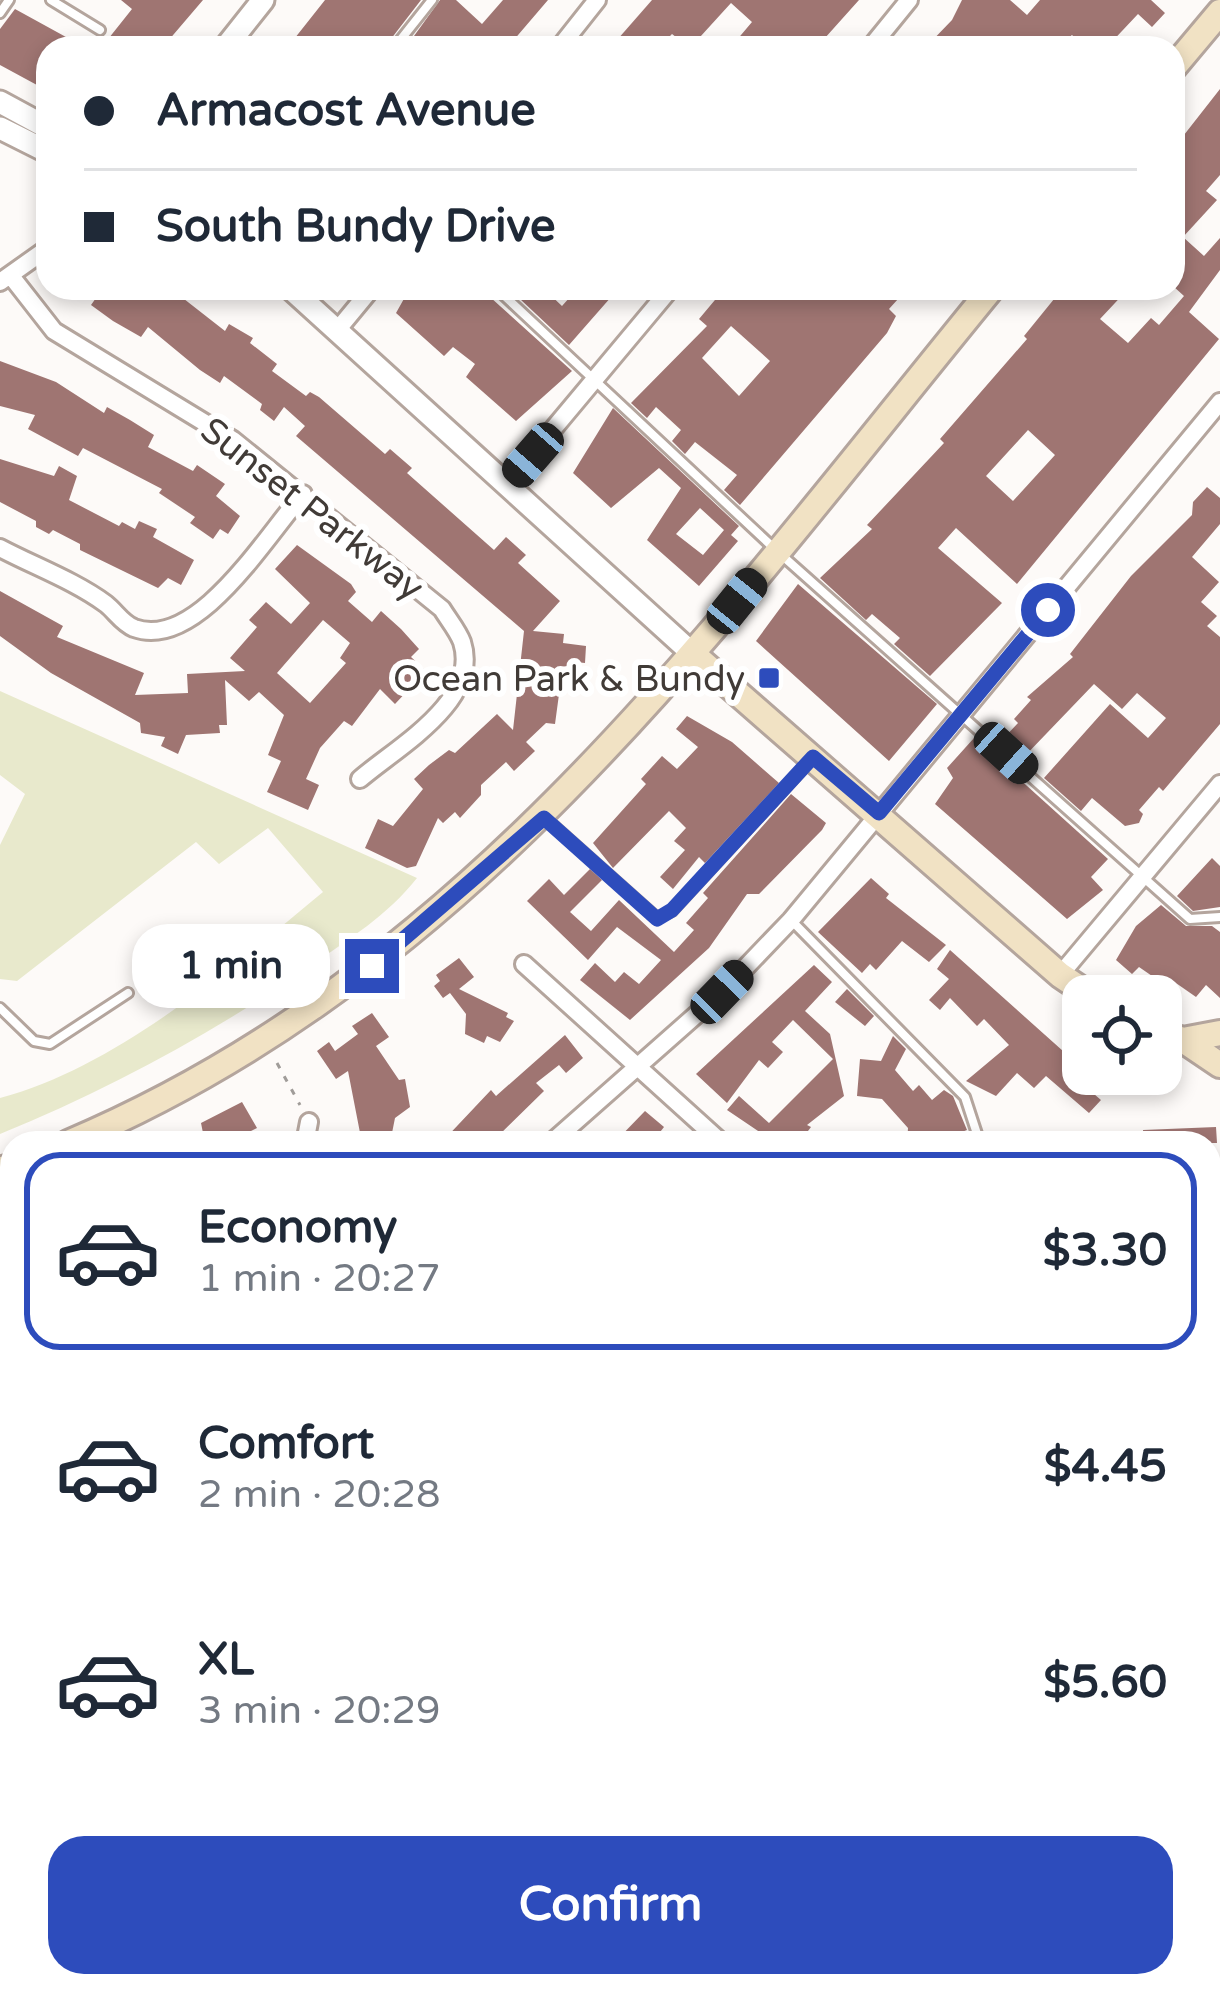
<!DOCTYPE html>
<meta charset="utf-8">
<style>
:root{--surface:#fff;--page:#f2f2f3;--text:#1f2937;--muted:#747a83;--line:#e0e1e3;--accent:#2d4cbc}
body{margin:0;font-family:"Varela Round",sans-serif;background:var(--page);color:var(--text);height:100vh;display:flex;flex-direction:column;font-size:45px;white-space:nowrap}
*{box-sizing:border-box;margin:0}
p{font-size:39px;color:var(--muted)}
.icon{flex:none;width:66px;height:66px;fill:none;stroke:currentColor;stroke-width:2;stroke-linecap:round;stroke-linejoin:round}
.map{position:relative;flex:1;overflow:hidden}
.drawer{position:absolute;left:0px;top:1131px;width:1221px;height:867px;display:flex;flex-direction:column;background:var(--surface);border-radius:36px 36px 0 0;box-shadow:0 6px 18px #0003}
.drawer>*{flex:none}
.guide{position:absolute;left:36px;top:36px;width:1149px;height:264px;border-radius:36px;box-shadow:0 6px 18px #0003;display:grid;align-content:center;height:264px;padding:0 48px;background:var(--surface)}
.tools{position:absolute;left:1062px;top:975px;display:grid;gap:24px}
.tools a{display:grid;place-items:center;width:120px;height:120px;border-radius:24px;background:var(--surface);box-shadow:0 6px 18px #0003;font-size:60px}
.end{position:absolute;width:54px;height:54px;margin:-27px;border:15px solid #2d4cbc;background:#fff;box-shadow:0 0 0 6px #fff}
.from{border-radius:50%}
.bubble{position:absolute;height:84px;border-radius:36px;background:var(--surface);box-shadow:0 6px 18px #0003;font-size:39px;font-weight:800;line-height:84px;text-align:center}
.car{position:absolute;width:36px;height:72px;margin:-36px -18px;border-radius:15px;box-shadow:0 0 9px 3px #0007;background:linear-gradient(#222 24%,#8ab4d8 0 40%,#222 0 76%,#8ab4d8 0 86%,#222 0)}
.guide b{display:flex;align-items:center;gap:42px;height:114px;font-size:45px}
.guide b+b{border-top:3px solid var(--line)}
.guide i{width:30px;height:30px;background:var(--text)}
ul{padding:21px 0 0;list-style:none}
li{display:flex;align-items:center;gap:36px;height:198px;margin:0 24px 18px;padding:0 24px;border:6px solid transparent;border-radius:36px}
li div{flex:1}
li b{display:block;font-size:45px}
li em{font-style:normal;font-weight:800}
li.selected{border-color:var(--accent)}
li>.icon{width:108px;height:108px;stroke-width:1.5}
.primary-button{display:flex;gap:24px;margin-top:auto;padding:24px 48px}
.primary-button a{flex:1;height:138px;border-radius:36px;background:var(--accent);color:#fff;font-size:48px;font-weight:800;line-height:138px;text-align:center}
.map>svg:first-child{display:block}
.green{fill:#e8e9cc}
.building{fill:#9f7572;fill-rule:evenodd}
.lines{fill:none;stroke-linecap:round;stroke-linejoin:round}
.service-casing{stroke:#b4a59d;stroke-width:14}
.minor-casing{stroke:#b4a59d;stroke-width:22}
.tertiary-casing{stroke:#b4a59d;stroke-width:27}
.secondary-casing{stroke:#b4a59d;stroke-width:30}
.path{stroke:#a09c99;stroke-width:3;stroke-dasharray:6 9;stroke-linecap:butt}
.service{stroke:#fff;stroke-width:8}
.minor{stroke:#fff;stroke-width:16}
.tertiary{stroke:#fff;stroke-width:21}
.secondary{stroke:#f1e2c4;stroke-width:24}
.route{stroke:#2d4cbc;stroke-width:15}
.poi-dot{fill:#2d4cbc;stroke:#fff;stroke-width:4.5}
.labels{text-anchor:middle;stroke-width:12;stroke-linejoin:round;paint-order:stroke}
.street-label{font-size:36px;fill:#413b37;stroke:#fff}
.poi-label{font-size:36px;fill:#413b37;stroke:#fff;text-anchor:end}
</style>
<div class="map">
<svg width="1220" height="1997" viewBox="0 0 1220 1997">
<rect width="100%" height="100%" fill="#fdfaf8"/>
<path class="green" d="M0 691 417 878C388 915 348 940 310 966 212 1034 110 1089 0 1134V1098C117 1067 231 968 323 892L268 828 219 864 196 842 17 981 0 979V845L25 794 0 775Z"/>
<path class="building" d="M121 0H203L162 48H101L132 9Z
M325 0H421L384 48H287Z
M440 0H456L482 24 503 0H548L507 48H428L414 36Z
M652 0H859L816 48H730L752 22 731 3 690 48 672 34 658 48H610Z
M962 0H1010L1027 15 1040 0H1151L1165 13 1152 27 1138 14 1106 48H1086L1072 35 1055 48H925L952 20Z
M15 9 86 48H48V91L0 65V29Z
M1220 89V175L1206 191 1217 200 1183 237 1204 256 1220 238V270L1189 312 1219 339 1017 584 956 528 938 548 1002 603 930 676 894 644 900 638 872 614 866 620 820 578 872 529 867 525 944 443 940 439 1027 339 1024 336 1063 288H1092L1099 294 1104 288H1129L1100 319 1128 343 1151 318 1159 325 1184 296 1173 286V223L1183 212 1173 202V149ZM1028 430 1055 455 1013 501 986 476Z
M103 288H170L225 331 229 324 253 338 250 343 277 364 272 371 306 396 310 392 319 397 385 454 390 449 412 468 407 473 494 550 506 537 526 555 518 563 560 601 533 631 564 634 563 643 586 646 585 663 575 662 574 673 562 672 555 724 546 723 526 742 535 751 514 771 506 762 481 785V795L460 818 455 812 443 823 438 818 416 866 407 868 365 848 378 819 393 826 423 789 414 779 429 765 449 750 455 753 497 714 513 730 524 631 296 436 305 426 284 407 274 421 260 410 262 404 224 376 220 383 200 370 148 327 141 337 113 321 91 305Z
M410 288H444L453 296 460 288H480L572 371 516 421 466 377 475 364 453 347 444 356 396 313Z
M531 288H543L562 306 578 288H619L569 345 520 299Z
M725 288H908L889 309 896 316 887 333 740 505 724 490 737 475 695 442 685 454 672 441 681 430 656 407 647 418 631 403 707 326 699 319ZM731 326 770 361 739 396 702 358Z
M0 361 56 382 104 413 107 407 130 420 154 435 148 447 193 471 197 465 225 484 216 496 240 516 228 534 220 529 213 539 190 523 195 517 159 493 162 489 83 448 78 456 28 429 35 415 0 406Z
M613 408 739 526 731 535 738 541 699 586 647 540 681 488 659 468 611 508 573 473ZM700 508 724 530 703 555 676 534Z
M0 459 54 476 59 466 77 476 69 500 119 526 122 522 135 529 139 521 157 529 153 537 194 560 181 585 168 578 158 588 80 550V544L53 530 49 534 36 527V521L0 502Z
M1207 487 1220 498V524L1192 557 1219 582 1201 602 1217 616 1207 626 1220 637V724L1163 791 1159 787 1139 810 1143 814 1139 823 1125 826 1092 798 1081 811 1044 778 1110 704 1148 738 1166 718 1137 693 1122 709 1094 684 1022 759 1002 740 1018 723 1014 719 1031 700 1027 697 1073 657 1070 654 1131 576 1192 515 1193 502Z
M297 545 351 584 356 592 348 601 372 622 381 611 401 629 419 649 411 657 426 671 395 704 380 689 352 726 344 721 320 748 306 779 319 785 308 810 267 792 281 761 268 755 284 715 259 692 249 701 225 680 227 725H219L220 733 186 735 178 754 161 746 165 737 141 733 140 723 51 673 0 636V591L63 626 57 637 144 673 135 695 188 693 187 674 245 671 230 658 257 627 249 620 266 602 291 624 310 603 275 569ZM323 620 350 643 340 658 346 663 310 703 277 673Z
M798 584 937 704 889 761 756 641Z
M687 716 732 742 779 783 705 863 699 857 673 889 660 877 685 850 674 841 686 828 669 811 613 868 593 843 646 784 641 779 662 756 677 769 698 747 676 729Z
M974 738 1108 859 1091 877 1103 890 1067 919 935 804 953 778 947 768Z
M791 794 826 823 822 830 759 894H747L709 948 630 1020 580 980 595 963 615 982 624 972 639 984 661 960 617 927 588 960 527 901 549 879 564 895 590 869 602 880 570 912 591 931 619 900 674 952 694 930 686 923 708 898 703 893Z
M1212 858 1220 866V907L1193 911 1177 896Z
M871 878 889 894 886 898 946 945 929 962 902 941 876 970 870 964 862 973 818 932Z
M1161 905 1186 926H1212L1220 932V998L1206 985 1196 997 1173 981 1168 987 1139 967 1132 974 1116 960 1136 926Z
M950 950 1101 1085 1094 1094 1101 1100 1089 1113 1046 1076 1034 1088 1017 1073 996 1096 966 1081 1009 1045 984 1019 977 1026 950 998 940 1010 929 1000 949 979 937 969Z
M459 958 474 977 459 989 508 1013 506 1017 514 1021 500 1042 487 1036 484 1043 465 1034 466 1014 450 993 443 998 434 986 440 981 436 975Z
M814 965 832 982 805 1011 830 1034 844 1096 807 1125 811 1127 799 1143H776L727 1110 739 1096 769 1123 833 1059 793 1020 772 1042 783 1052 768 1068 759 1060 727 1103 696 1074Z
M847 989 874 1016 865 1026 835 1002Z
M372 1013 389 1037 376 1046 399 1080 405 1079 410 1107 395 1118 390 1143H362L348 1071 336 1079 317 1051 329 1042 335 1051 358 1034 352 1026Z
M565 1035 583 1058 566 1073 559 1065 536 1083 544 1091 491 1143H441L491 1090 496 1096Z
M893 1036 906 1049 895 1070 913 1091 919 1085 932 1100 944 1090 953 1096 967 1130 933 1143H907L908 1128 882 1099 857 1096 860 1059 881 1061Z
M242 1102 257 1128 247 1133 253 1143H205L201 1123Z
M645 1111 664 1127 657 1136 665 1143H614Z
M1216 1127 1217 1143H1144L1143 1130Z"/>
<g class="lines">
<defs>
<path id="service" d="M51 0 100 30
M0 13 9 0
M394 48 432 0
M496 288 777 551 1190 919 1220 917
M545 818 657 918 672 911 808 763
M791 920 965 1097 980 1143
M0 1008 34 1041 50 1044 128 993
M0 1740 12 1755
M258 1986 270 1997"/>
<path id="minor" d="M559 48 597 0
M870 48 909 0
M11 276 54 331 233 440 442 609C448 619 458 631 462 642 481 701 397 747 360 779
M0 282 48 248
M339 328 372 288
M508 483 671 288
M0 548C34 566 75 581 106 604 116 612 122 623 134 628 197 651 265 537 303 494
M524 964 722 1143
M1060 975 1220 784
M305 1143 309 1122
M551 1143 722 992 791 920 1220 402
M1209 1244 1220 1216
M1209 1326H1220
M0 1552 12 1567
M1209 1594 1220 1604
M1209 1641 1220 1621
M0 1703 12 1693
M828 1986 840 1997
M375 1997 383 1986
M648 1997 657 1986
M921 1997 930 1986"/>
<path id="tertiary" d="M225 48 263 0
M0 102 48 128
M0 128 48 152
M290 288 694 655"/>
<path id="secondary" d="M1173 68 1220 12
M694 655 1060 975 1091 996
M1161 1033 1183 1040 1220 1065
M1183 1040 1220 1033
M68 1143C476 970 721 618 992 288
M0 1170 12 1166
M0 1938 12 1949
M53 1986 65 1997"/>
</defs>
<use href="#service" class="service-casing"/>
<use href="#minor" class="minor-casing"/>
<use href="#tertiary" class="tertiary-casing"/>
<use href="#secondary" class="secondary-casing"/>
<path class="path" d="M277 1063 300 1105"/>
<use href="#service" class="service"/>
<use href="#minor" class="minor"/>
<use href="#tertiary" class="tertiary"/>
<use href="#secondary" class="secondary"/>
</g>
<g class="lines">
<path class="route" d="M372 966 544 818 657 919 672 910 813 757 879 813 1048 610"/>
</g>
<rect class="poi-dot" x="757" y="666" width="24" height="24" rx="6"/>
<g class="labels">
<g class="street-label">
<text transform="translate(313 508) rotate(38)" y="13">Sunset Parkway</text>
</g>
<g class="poi-label">
<text x="745" y="691">Ocean Park &amp; Bundy</text>
</g>
</g>
</svg>
<div class="tools">
<a><svg class="icon" aria-label="locate" viewBox="0 0 24 24"><circle cx="12" cy="12" r="6"/><path d="M12 2v4M12 18v4M2 12h4M18 12h4"/></svg></a>
</div>
<i class="end from" style="left:1048px;top:610px"></i>
<i class="end" style="left:372px;top:966px"></i>
<div class="bubble" style="left:132px;top:924px;width:198px">1 min</div>
<i class="car" style="left:533px;top:455px;rotate:221deg"></i>
<i class="car" style="left:737px;top:601px;rotate:39deg"></i>
<i class="car" style="left:1006px;top:753px;rotate:132deg"></i>
<i class="car" style="left:722px;top:992px;rotate:44deg"></i>
<div class="guide">
<b><i class="from"></i>Armacost Avenue</b>
<b><i></i>South Bundy Drive</b>
</div>
<section class="drawer">
<ul>
<li class="selected"><svg class="icon" aria-label="car" viewBox="0 0 24 24"><path d="M5 17H2v-5l4-1 3-4h7l3 4 3 1v5h-3M9 17h6M6 11h13"/><circle cx="7" cy="17" r="2"/><circle cx="17" cy="17" r="2"/></svg><div><b>Economy</b><p>1 min · 20:27</p></div><em>$3.30</em></li>
<li><svg class="icon" aria-label="car" viewBox="0 0 24 24"><path d="M5 17H2v-5l4-1 3-4h7l3 4 3 1v5h-3M9 17h6M6 11h13"/><circle cx="7" cy="17" r="2"/><circle cx="17" cy="17" r="2"/></svg><div><b>Comfort</b><p>2 min · 20:28</p></div><em>$4.45</em></li>
<li><svg class="icon" aria-label="car" viewBox="0 0 24 24"><path d="M5 17H2v-5l4-1 3-4h7l3 4 3 1v5h-3M9 17h6M6 11h13"/><circle cx="7" cy="17" r="2"/><circle cx="17" cy="17" r="2"/></svg><div><b>XL</b><p>3 min · 20:29</p></div><em>$5.60</em></li>
</ul>
<div class="primary-button"><a>Confirm</a></div>
</section>
</div>
